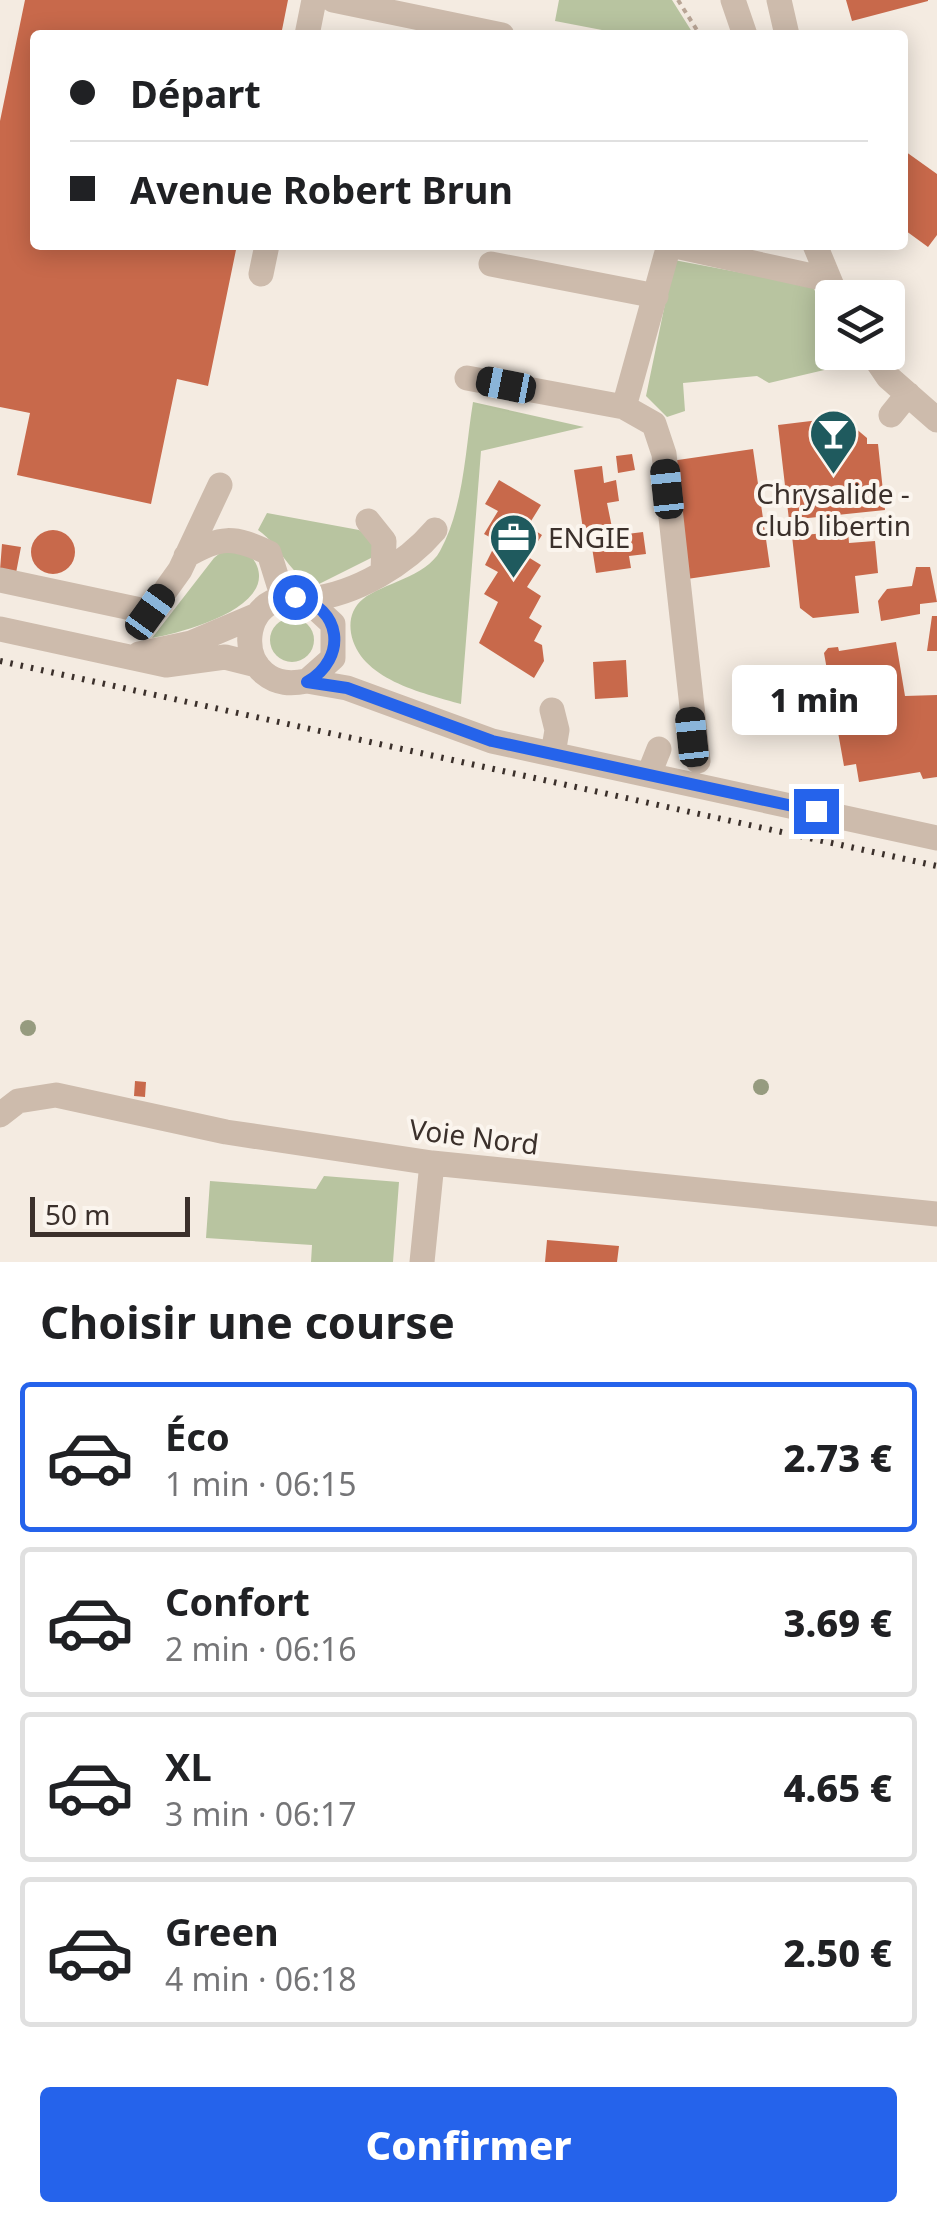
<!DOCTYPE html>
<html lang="fr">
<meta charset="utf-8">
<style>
:root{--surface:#fff;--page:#f6f6f6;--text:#202124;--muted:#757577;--line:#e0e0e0;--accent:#2563eb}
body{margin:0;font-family:"Noto Sans",sans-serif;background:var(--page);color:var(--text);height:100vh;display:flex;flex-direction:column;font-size:38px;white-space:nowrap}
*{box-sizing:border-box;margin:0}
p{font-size:32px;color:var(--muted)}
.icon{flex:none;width:55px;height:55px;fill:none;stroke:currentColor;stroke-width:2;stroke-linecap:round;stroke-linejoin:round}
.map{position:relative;height:1262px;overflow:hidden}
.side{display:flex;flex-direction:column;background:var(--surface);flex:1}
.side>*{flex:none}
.top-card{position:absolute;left:30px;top:30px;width:878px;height:220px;border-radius:10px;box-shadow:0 5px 25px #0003;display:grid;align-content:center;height:220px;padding:0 40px;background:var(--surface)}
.controls{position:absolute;left:815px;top:280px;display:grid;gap:20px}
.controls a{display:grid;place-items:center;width:90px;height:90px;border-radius:10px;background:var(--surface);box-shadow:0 5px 25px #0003;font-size:50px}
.scale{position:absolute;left:30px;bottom:25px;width:160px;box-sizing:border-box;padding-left:10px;border:5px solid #3b302b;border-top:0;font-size:28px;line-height:35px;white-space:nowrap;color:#3b302b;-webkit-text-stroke:8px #fbf5ee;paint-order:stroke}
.end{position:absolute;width:45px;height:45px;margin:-22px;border:12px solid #2563eb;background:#fff;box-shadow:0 0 0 5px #fff}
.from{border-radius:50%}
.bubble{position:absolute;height:70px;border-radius:10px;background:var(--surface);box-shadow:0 5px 25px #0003;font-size:32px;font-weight:800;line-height:70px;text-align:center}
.car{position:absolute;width:30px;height:60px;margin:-30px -15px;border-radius:12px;box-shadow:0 0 8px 2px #0007;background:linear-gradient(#222 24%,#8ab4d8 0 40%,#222 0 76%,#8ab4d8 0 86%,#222 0)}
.top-card b{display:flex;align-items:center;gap:35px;height:95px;font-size:38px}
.top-card b+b{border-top:2px solid var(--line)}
.top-card i{width:25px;height:25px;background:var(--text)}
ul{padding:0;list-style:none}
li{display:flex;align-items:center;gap:30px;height:150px;margin:0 20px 15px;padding:0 20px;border:5px solid var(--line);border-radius:10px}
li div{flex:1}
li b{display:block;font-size:38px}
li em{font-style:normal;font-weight:800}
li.on{border-color:var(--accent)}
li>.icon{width:90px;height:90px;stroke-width:1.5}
h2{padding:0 40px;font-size:45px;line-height:120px}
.button{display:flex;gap:20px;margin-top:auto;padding:20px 40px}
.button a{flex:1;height:115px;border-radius:10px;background:var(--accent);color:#fff;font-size:40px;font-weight:800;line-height:115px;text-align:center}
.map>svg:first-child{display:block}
.green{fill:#b8c4a0}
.building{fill:#c8694b}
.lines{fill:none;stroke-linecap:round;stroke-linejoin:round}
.path{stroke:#b9a596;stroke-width:4;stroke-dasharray:5 5;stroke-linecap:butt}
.minor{stroke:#cdbbac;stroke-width:25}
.rail{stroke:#3b302b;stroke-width:6;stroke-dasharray:2.5 8;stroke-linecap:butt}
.tree{fill:#969b7f}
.route{stroke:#2563eb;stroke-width:12}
.labels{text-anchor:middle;stroke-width:8;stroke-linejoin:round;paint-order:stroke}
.poi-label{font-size:28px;fill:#3b302b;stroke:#fbf5ee}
.street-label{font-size:28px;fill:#3b302b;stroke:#fbf5ee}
</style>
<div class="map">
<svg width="937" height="1262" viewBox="0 0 937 1262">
<rect width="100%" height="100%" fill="#f4ebe1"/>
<path class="green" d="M559 0H672L694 35H628L555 21Z
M674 260 812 286 832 319V352L852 353 854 363 769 383 757 376 683 383 685 411 667 417 646 396Z
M473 402 584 427 481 451 461 704C422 693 359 679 351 633 349 620 352 608 363 599 383 583 426 577 440 551 464 507 465 451 473 402Z
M267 513 359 530 370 537 375 556 317 585C289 577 282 546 258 530Z
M226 548C240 548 252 553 257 566 274 609 180 633 152 638L214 558Z
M270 640a22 22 0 1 1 44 0a22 22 0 1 1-44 0Z
M324 1176 399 1182 393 1262H311L312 1245 206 1238 210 1181 316 1189Z"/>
<path class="building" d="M25 0H288L281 35H35V245H237L208 386 177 379 151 504 17 475 30 413 0 407V121Z
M846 0H928V1L852 21Z
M902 149 937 174V235L928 247 902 228Z
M844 417 845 428 854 427 867 438V444H878L885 510 789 520 778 425Z
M753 449 770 567 687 579 671 461Z
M632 454 635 470 618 473 616 456Z
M602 466 604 483 616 480 619 501 607 503 617 552 629 550 627 534 643 532 646 554 629 556 631 568 596 573 591 541 585 542 574 470Z
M499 480 541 505 528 526 542 535 528 557 541 565 527 587 541 596 529 618 542 626 534 641 542 645 544 661 534 678 479 643 498 602 484 594 498 572 485 565 497 541 484 534 498 511 485 504Z
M31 552a22 22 0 1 1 44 0a22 22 0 1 1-44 0Z
M848 531 849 543 875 541 878 573 855 576 859 613 813 618 800 608 792 536Z
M2 544 21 547 16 573 0 570Z
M916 567H930L937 602 920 604V614L881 621 878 601 883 594 887 589 912 586Z
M932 616H937V651H927Z
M896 642 905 696 937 695V777L923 779 920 772 859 782 856 764 844 766 824 653 828 648 838 647 839 651Z
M626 660 628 697 595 699 593 662Z
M135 1081 146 1082 145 1097 134 1096Z
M547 1240 619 1246 617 1262H545Z"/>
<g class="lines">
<path class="path" d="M678 0 700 35"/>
<path class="minor" d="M333 0 502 35
M733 0 745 35
M779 0 787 35
M307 35 314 0
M671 245 826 279
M815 245 837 298
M491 264 656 296
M261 274 267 245
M871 352 888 377 937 420
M467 378 624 407 669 245
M624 407 654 424 664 454 698 761
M891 415 908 394
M368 521 384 541 383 572
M186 556C220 536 234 536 269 553L283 598
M0 580 150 612 180 570 220 485
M307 600 333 624V658L307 681C291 684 277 684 264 673 242 654 246 615 272 602 286 595 297 600 310 599 356 594 406 564 435 530
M0 629 166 665 225 657 257 665
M139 654 191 643 257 615
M307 681 347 688 492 741 937 838
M552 710 557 730 553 754
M649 774 659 749
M0 1115 18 1101 56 1095 226 1132 432 1163 937 1214
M422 1262 432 1163"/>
<path class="rail" d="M0 661 937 866"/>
</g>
<g class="tree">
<circle cx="28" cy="1028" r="8"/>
<circle cx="761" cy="1087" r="8"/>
</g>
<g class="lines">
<path class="route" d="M295 597C342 607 348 658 307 682L347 688 492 741 816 811"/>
</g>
<defs>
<symbol id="bar-pin" viewBox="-11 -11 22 30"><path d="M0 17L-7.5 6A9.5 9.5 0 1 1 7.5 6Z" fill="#1f5a5e" stroke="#fbf5ee"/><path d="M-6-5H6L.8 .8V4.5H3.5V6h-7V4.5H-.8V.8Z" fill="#fff"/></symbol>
<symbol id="office-pin" viewBox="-11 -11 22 30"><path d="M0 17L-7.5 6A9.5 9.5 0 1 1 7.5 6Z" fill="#1f5a5e" stroke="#fbf5ee"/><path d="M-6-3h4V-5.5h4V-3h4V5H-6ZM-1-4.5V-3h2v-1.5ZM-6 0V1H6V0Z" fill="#fff"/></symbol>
</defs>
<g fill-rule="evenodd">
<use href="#bar-pin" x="806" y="406" width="55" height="75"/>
<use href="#office-pin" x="486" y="510" width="55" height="75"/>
</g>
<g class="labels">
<g class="poi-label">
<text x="833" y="504">Chrysalide -<tspan x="833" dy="32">club libertin</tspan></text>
<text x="548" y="548" text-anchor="start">ENGIE</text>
</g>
<g class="street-label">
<text transform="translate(474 1137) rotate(7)" y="10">Voie Nord</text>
</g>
</g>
</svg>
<div class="controls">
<a><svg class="icon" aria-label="layers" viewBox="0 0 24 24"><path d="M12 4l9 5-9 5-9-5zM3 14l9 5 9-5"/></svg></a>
</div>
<div class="scale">50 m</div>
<i class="end from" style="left:295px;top:597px"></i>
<i class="end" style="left:816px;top:811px"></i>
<div class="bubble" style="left:732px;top:665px;width:165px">1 min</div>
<i class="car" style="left:506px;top:385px;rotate:281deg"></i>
<i class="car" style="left:667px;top:489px;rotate:354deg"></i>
<i class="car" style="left:150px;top:612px;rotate:36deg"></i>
<i class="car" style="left:692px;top:737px;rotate:354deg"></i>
<div class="top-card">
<b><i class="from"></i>Départ</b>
<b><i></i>Avenue Robert Brun</b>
</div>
</div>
<section class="side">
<h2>Choisir une course</h2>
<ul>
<li class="on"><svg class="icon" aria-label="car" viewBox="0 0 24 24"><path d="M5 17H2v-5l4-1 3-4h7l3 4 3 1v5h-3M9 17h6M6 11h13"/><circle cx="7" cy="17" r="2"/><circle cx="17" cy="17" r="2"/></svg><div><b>Éco</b><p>1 min · 06:15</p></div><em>2.73 €</em></li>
<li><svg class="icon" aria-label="car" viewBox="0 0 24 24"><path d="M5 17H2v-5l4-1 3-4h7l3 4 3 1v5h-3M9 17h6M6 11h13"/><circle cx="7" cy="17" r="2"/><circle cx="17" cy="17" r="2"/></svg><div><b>Confort</b><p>2 min · 06:16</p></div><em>3.69 €</em></li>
<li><svg class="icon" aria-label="car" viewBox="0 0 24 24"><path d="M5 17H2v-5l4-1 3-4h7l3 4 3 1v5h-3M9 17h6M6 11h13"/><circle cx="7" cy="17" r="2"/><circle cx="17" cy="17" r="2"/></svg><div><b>XL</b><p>3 min · 06:17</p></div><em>4.65 €</em></li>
<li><svg class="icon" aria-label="car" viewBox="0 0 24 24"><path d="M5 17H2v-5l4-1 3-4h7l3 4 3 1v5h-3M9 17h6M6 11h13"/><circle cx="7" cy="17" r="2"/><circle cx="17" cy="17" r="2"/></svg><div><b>Green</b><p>4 min · 06:18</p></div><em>2.50 €</em></li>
</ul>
<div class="button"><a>Confirmer</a></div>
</section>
